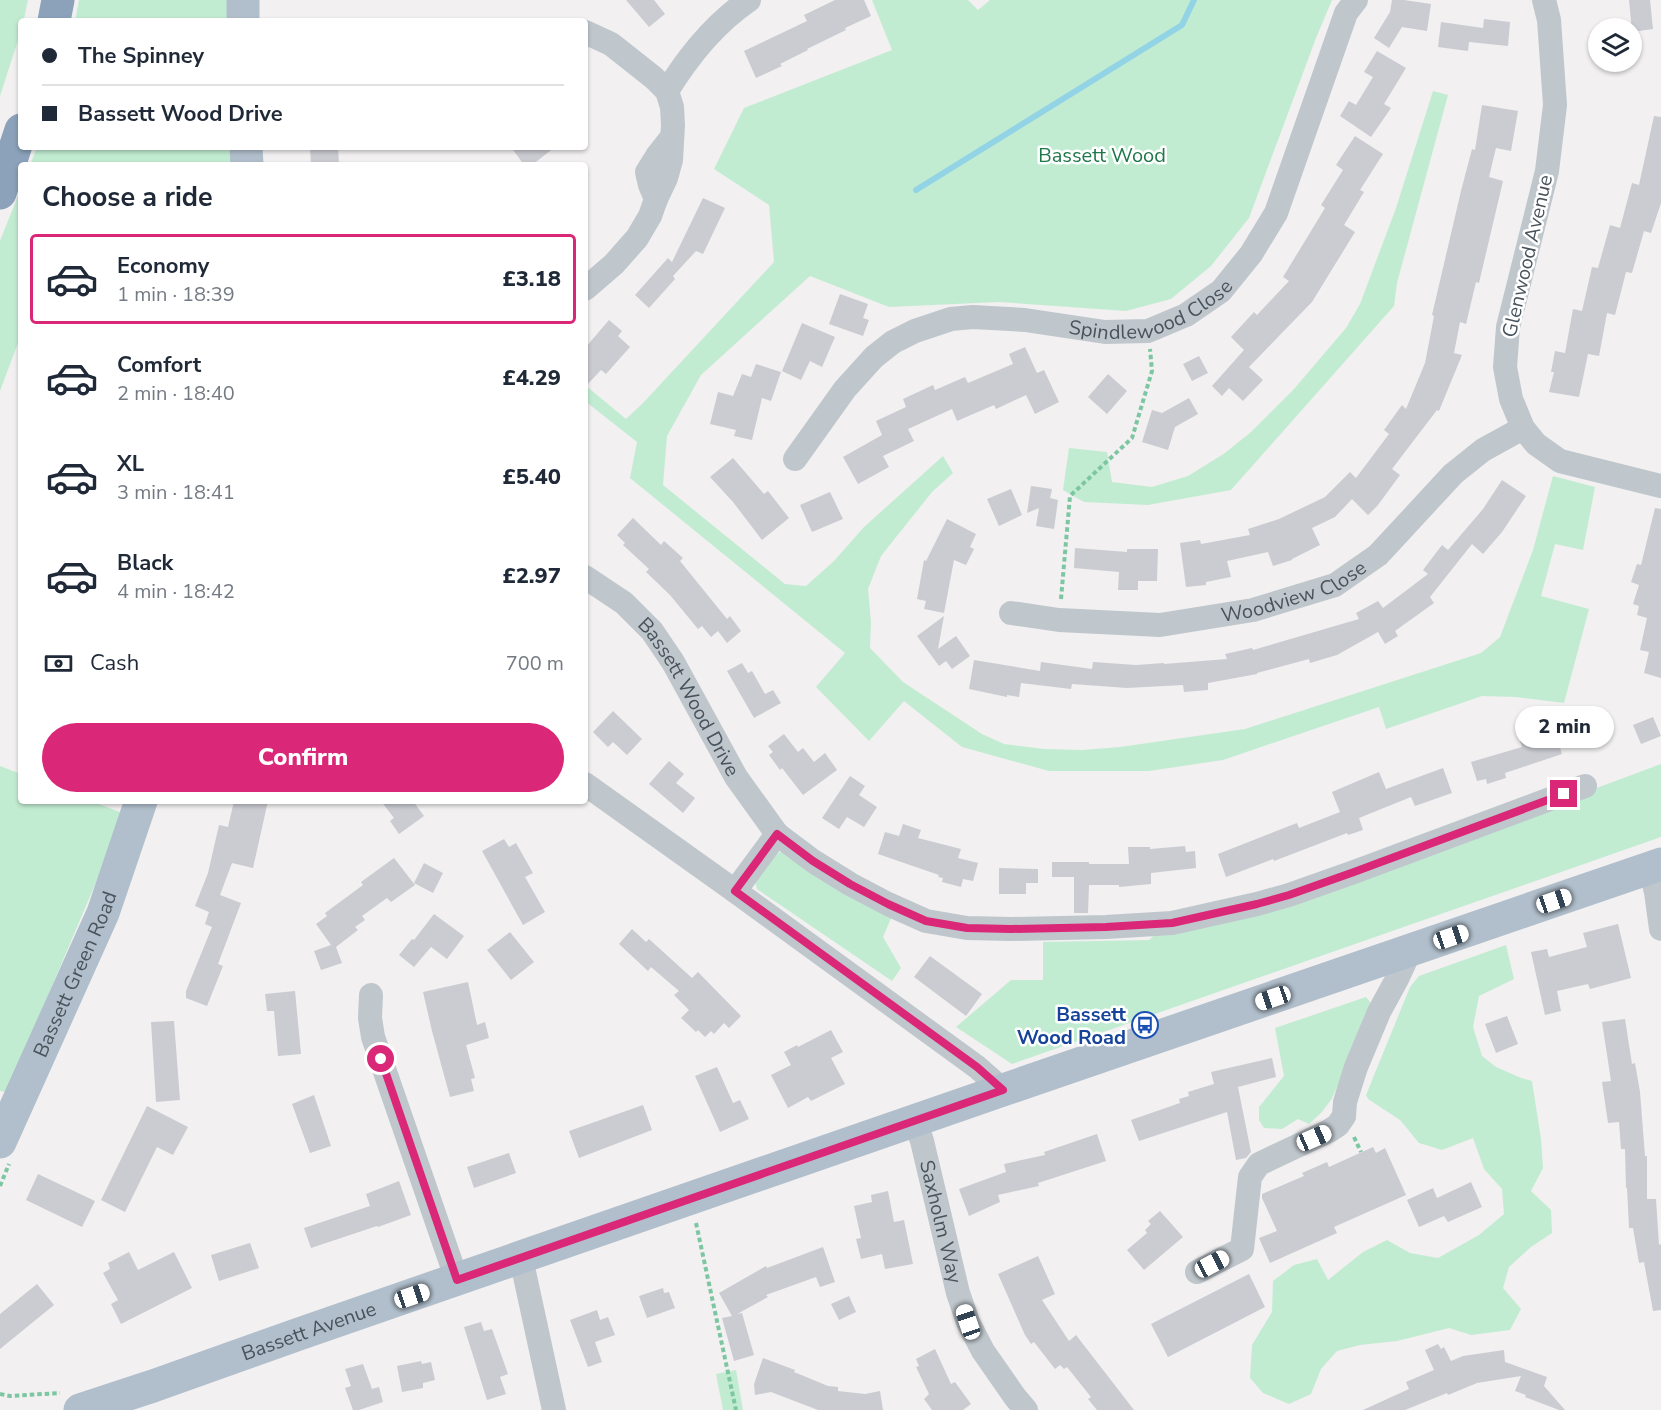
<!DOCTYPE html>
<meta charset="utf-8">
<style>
:root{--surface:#fff;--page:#f2f2f3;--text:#1f2937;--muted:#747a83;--line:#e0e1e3;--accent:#db2777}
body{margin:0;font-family:"Nunito Sans",sans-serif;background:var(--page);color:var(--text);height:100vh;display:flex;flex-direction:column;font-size:22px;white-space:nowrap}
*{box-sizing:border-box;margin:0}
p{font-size:20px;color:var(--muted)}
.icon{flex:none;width:33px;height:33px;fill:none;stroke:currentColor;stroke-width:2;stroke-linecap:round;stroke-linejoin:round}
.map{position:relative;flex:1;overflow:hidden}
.sheet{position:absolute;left:18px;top:162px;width:570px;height:642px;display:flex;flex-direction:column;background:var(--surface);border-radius:6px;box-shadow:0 2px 4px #0004}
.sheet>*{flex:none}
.hud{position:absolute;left:18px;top:18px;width:570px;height:132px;border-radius:6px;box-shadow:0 2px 4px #0004;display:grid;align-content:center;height:132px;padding:0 24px;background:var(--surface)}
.controls{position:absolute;left:1588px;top:18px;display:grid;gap:12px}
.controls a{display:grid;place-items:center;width:54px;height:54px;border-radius:50%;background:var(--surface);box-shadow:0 2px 4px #0004;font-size:30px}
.end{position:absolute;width:27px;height:27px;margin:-14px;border:8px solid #db2777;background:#fff;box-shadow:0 0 0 3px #fff}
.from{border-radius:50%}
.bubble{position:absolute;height:42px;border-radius:21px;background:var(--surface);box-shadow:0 2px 4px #0004;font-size:20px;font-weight:800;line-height:42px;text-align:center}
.car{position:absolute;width:18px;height:36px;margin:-18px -9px;border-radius:8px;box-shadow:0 0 4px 2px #0007;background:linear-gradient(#fff 24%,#345 0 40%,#fff 0 76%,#345 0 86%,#fff 0)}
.hud b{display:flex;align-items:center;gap:21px;height:57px;font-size:22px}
.hud b+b{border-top:2px solid var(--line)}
.hud i{width:15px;height:15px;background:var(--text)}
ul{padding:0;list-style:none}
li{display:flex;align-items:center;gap:18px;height:90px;margin:0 12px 9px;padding:0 12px;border:3px solid transparent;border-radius:6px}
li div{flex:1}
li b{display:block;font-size:22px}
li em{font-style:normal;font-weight:800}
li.current{border-color:var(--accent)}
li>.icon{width:54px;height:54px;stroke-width:1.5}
h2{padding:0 24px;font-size:27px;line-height:72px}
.pay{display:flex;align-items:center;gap:15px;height:66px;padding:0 24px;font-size:22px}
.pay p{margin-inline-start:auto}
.primary-button{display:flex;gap:12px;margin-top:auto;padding:12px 24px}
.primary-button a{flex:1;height:69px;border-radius:36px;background:var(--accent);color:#fff;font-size:24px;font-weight:800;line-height:69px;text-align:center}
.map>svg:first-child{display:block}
.green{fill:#c2ecd2}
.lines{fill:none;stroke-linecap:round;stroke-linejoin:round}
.stream{stroke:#92d4e5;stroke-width:6}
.building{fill:#caccd2}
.path{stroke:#7cc7a2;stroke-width:4;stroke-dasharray:4.5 3;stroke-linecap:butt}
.street{stroke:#bfc7cd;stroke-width:24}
.primary{stroke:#b1bfcc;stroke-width:33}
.highway{stroke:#8ba2ba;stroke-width:33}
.route{stroke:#db2777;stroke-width:8}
.labels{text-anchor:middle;stroke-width:5;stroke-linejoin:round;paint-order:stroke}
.park-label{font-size:20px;fill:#1f784b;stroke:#fff}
.street-label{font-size:20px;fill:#49535c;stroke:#fff}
.transit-label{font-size:20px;font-weight:bold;fill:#164399;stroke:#fff;text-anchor:end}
</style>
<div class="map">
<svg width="1661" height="1410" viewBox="0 0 1661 1410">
<rect width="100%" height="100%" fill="#f2f0f0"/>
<path class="green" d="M0 0H28L24 19V21H21V31L0 96Z
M79 0H227V21H75Z
M872 0H968L978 10 990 0H1332L1316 38 1249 218 1211 266 1171 299 1126 311 999 302 889 307 810 276 701 375 667 436 663 485 785 584 806 586 834 561 864 527 943 456 953 473 932 492 881 556 868 589 871 622 870 648 903 682 982 734 1004 744 1044 749 1082 750 1120 747 1245 729 1481 653 1500 637 1533 550 1553 476 1595 487 1583 550 1555 544 1541 596 1589 609 1564 703 1516 697 1482 696 1386 729 1379 707 1223 760 1149 771H1049L962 747 904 701 869 741 816 687 845 653 630 478 637 442 585 401V385L626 419 643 403 774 262 769 205 714 169 744 108 892 50Z
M1433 91 1448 95 1397 283 1394 306 1231 490 1148 505 1084 502 1063 490 1069 448 1107 452 1112 482 1152 487 1188 476 1225 453 1251 432 1294 389 1346 328 1360 304 1396 208Z
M37 147H231L232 165H30Z
M21 188V335L0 391V241Z
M1661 764V837L1012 1064 956 1027 1011 980H1043V942L1149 940 1159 931 1279 906Z
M0 766 21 774V801H91L125 814 7 1092 0 1091Z
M785 850 892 916 883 937 901 968 892 981 757 889 755 881 776 854Z
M1506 945 1514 979 1479 996 1473 1027 1482 1056 1496 1067 1521 1078 1532 1081 1541 1139 1543 1168 1531 1191 1551 1210 1552 1233 1531 1247 1509 1267 1503 1288 1521 1309 1510 1330 1471 1335 1449 1328 1397 1341 1360 1345 1337 1351 1321 1369 1311 1394 1289 1404 1263 1393 1250 1378 1252 1345 1272 1312 1273 1281 1294 1265 1317 1259 1328 1280 1363 1252 1387 1240 1410 1253 1438 1258 1479 1235 1504 1214 1502 1189 1484 1169 1473 1138 1442 1150 1419 1143 1400 1120 1368 1099 1366 1095 1410 987 1419 976Z
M1366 997 1370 1002 1371 1015 1331 1100 1321 1113 1309 1124 1298 1119 1282 1129 1264 1128 1259 1120V1107L1284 1076 1275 1028Z
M736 1370 743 1410H723L716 1374Z"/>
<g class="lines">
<path class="stream" d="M916 190 1182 25 1194 0"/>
</g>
<path class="building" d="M626 0H654L665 14 649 27Z
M835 0H864L871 16 845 28 846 30 807 49 808 50 780 64 782 66 756 78 744 51 807 21 804 15Z
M1392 0H1404L1431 4 1427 31 1402 27 1389 48 1374 38 1390 12Z
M1629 0H1650L1653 29 1632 32Z
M1484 19 1510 22 1508 46 1469 42 1468 51 1438 47 1441 22 1483 28Z
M1377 51 1406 68 1384 104 1391 108 1371 137 1340 116 1349 101 1356 105 1373 77 1364 72Z
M1482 105 1518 111 1511 151 1496 148 1489 177 1503 181 1479 283 1476 282 1466 324 1460 322 1454 353 1462 355 1439 411 1437 410 1392 469 1400 475 1378 505 1368 515 1352 499 1335 517 1312 528 1320 545 1292 559V560L1273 566 1268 552 1227 561 1231 577 1206 582V585L1186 587 1180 543 1200 540 1201 544 1250 535 1248 529 1279 519 1325 497 1350 472 1356 478 1389 434 1384 430 1402 405 1406 409 1425 363 1434 316 1432 315 1461 191 1472 149 1475 150Z
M1654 116 1661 117V203L1651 233 1644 231 1632 273 1626 272 1615 315 1607 313 1599 356 1588 354 1579 397 1549 392 1554 372H1551L1555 351 1565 353 1573 309 1582 311 1592 267 1598 268 1610 225 1620 228 1632 183 1639 185Z
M1355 136 1383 154 1360 190 1364 192 1344 225 1355 232 1312 302 1249 367 1263 380 1243 401 1229 388 1222 396 1212 386 1244 350 1231 337 1254 312 1257 315 1289 281 1283 277 1325 208 1321 205 1343 170 1336 165Z
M310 147H338L339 165H311Z
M511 147H555L532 165H524Z
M703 198 725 208 703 254 696 251 673 276 675 279 649 308 635 295 668 258 672 262Z
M840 294 868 304 863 318 869 320 863 336 829 324Z
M609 320 622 331 618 336 630 347 606 374 601 370 585 387V348Z
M802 323 835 337 822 367 810 361 801 380 782 371Z
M1025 347 1037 373 1044 370 1059 402 1035 414 1026 395 996 409 994 405 957 421 952 409 908 429 914 441 883 456 889 467 858 484 843 457 882 435 876 421 906 407 903 399 933 385 935 390 965 377 968 383 1013 364 1009 354Z
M1199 356 1208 373 1192 381 1183 364Z
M756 364 781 372 771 401 762 398 752 440 734 436 736 430 710 424 718 392 733 396 742 374 751 377Z
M1108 374 1127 391 1107 414 1088 397Z
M1189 398 1198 414 1175 427 1168 450 1142 442 1152 410 1162 413Z
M733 458 764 494 768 491 789 518 762 540 733 502 710 477Z
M1502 480 1526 496 1502 532 1483 554 1472 544 1430 597 1434 603 1395 631 1398 636 1385 644 1378 632 1337 655 1310 663 1309 659 1257 673V674L1208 683V690L1184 692 1183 685 1127 688 1072 684 1071 689 1021 683 1019 697 1007 695V697L969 689 974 660 1040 671 1041 662 1092 669 1093 662 1136 665 1164 663V664L1227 659 1225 654 1252 648 1253 650 1359 619 1356 613 1378 601 1383 608 1428 574 1423 570 1442 545 1448 550 1483 509Z
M1031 486 1052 489 1050 498 1058 500 1054 529 1036 526 1039 508 1027 513Z
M1011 489 1022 515 999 526 987 499Z
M830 492 843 519 812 532 800 505Z
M1655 508 1661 509V678L1644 673 1649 652 1640 650 1647 618 1637 615 1639 606 1633 604 1639 585 1631 582 1637 564 1641 565Z
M633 518 661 545 664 541 683 558 680 561 727 619 730 616 741 631 727 643 718 631 711 637 702 626 698 629 670 595 646 572 649 569 623 545 625 543 617 535Z
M947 519 976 534 970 547 974 549 966 565 954 560 944 613 924 609 926 601 917 599 924 560 926 561Z
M1075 548 1127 552V549H1158L1157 581H1138V590H1118L1119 572 1074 568Z
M944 616 938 649 956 636 970 656 952 669 946 661 939 666 917 636Z
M742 663 748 673 752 671 765 694 773 690 781 703 754 718 727 671Z
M613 711 642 739 627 755 613 742 608 747 593 732Z
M1653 717 1661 736 1641 744 1633 725Z
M1554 729 1562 754 1505 773 1506 778 1487 784 1486 779 1477 781 1471 762 1522 747 1520 741Z
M784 734 798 752 803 748 814 762 825 753 837 770 803 795 782 768 780 770 769 755 773 752 768 746Z
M669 761 684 774 676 783 695 798 683 813 649 784Z
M1443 768 1452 793 1415 806 1411 797 1359 818 1363 830 1348 835 1347 833 1274 861 1273 859 1226 877 1218 854 1297 823 1299 828 1340 812 1332 792 1379 772 1386 789Z
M850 776 865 786 859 795 877 807 864 827 847 817 839 829 822 818Z
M234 801H268L253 868 232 863 220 895 241 903 218 964 223 966 207 1006 186 998V991L212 927 205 924 209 912 195 906 208 873 219 825 228 827Z
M381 801H413L424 816 399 834 390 821 394 818Z
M903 824 921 830 918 838 961 849 958 858 978 863 973 881 963 879 961 887 942 882 943 878 938 877 939 875 878 854 885 832 899 836Z
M504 839 509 847 516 843 533 873 525 877 545 912 523 925 482 851Z
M1185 846 1186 852 1195 851 1196 868 1151 873V884L1119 887V885H1089L1088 913H1074V877H1052V862H1089V864H1129L1128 847H1150V849Z
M394 858 415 885 391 902 387 898 362 916 365 920 355 927 358 930 336 947 342 963 321 970 314 951 331 945 316 924 327 916 325 913 363 885 361 882Z
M424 863 443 873 433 893 414 883Z
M999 868 1038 869V883H1026V894H999Z
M434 914 464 936 447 959 431 947 414 967 399 955 412 939 414 940Z
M1618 924 1631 978 1590 989 1588 984 1557 991 1561 1011 1545 1015 1531 952 1547 949 1549 957 1587 947 1583 933Z
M632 929 646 942 649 939 692 978 698 972 741 1016 729 1028 724 1023 714 1034 711 1031 705 1037 698 1030 696 1032 681 1018 689 1010 674 995 679 991 651 967 648 971 619 944Z
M510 932 534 962 511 980 487 950Z
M930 956 982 994 966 1016 914 977Z
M468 982 477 1025 485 1022 489 1038 466 1045 475 1078 471 1079 474 1091 450 1097 432 1031 423 992Z
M295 991 301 1054 278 1056 274 1011H267L265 994Z
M1507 1016 1518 1044 1496 1053 1485 1024Z
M1625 1019 1632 1064 1635 1063 1640 1092 1645 1156H1647V1199H1656L1659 1245 1661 1244V1310L1653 1311 1644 1262 1639 1263 1633 1228H1629L1627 1188H1626L1625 1149H1621L1619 1122 1608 1123 1602 1082 1611 1081 1602 1022Z
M174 1021 180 1100 156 1102 151 1022Z
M831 1030 843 1052 831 1058 845 1084 811 1101 808 1097 788 1108 771 1075 791 1065 784 1052 797 1045 798 1047Z
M1272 1058 1276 1077 1238 1087 1251 1152 1246 1158 1236 1160 1227 1112 1139 1141 1131 1120 1180 1103 1179 1099 1189 1096 1188 1092 1214 1084 1211 1072Z
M717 1067 733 1103 740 1100 749 1119 720 1132 695 1076Z
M314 1095 331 1146 310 1153 292 1104Z
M643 1105 652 1130 579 1158 569 1131Z
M147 1106 188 1127 173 1155 157 1147 125 1212 101 1200Z
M1097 1134 1106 1161 1038 1183 1039 1186 998 1195 1000 1202 969 1216 959 1189 1006 1172 1004 1164 1045 1155 1044 1152Z
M1373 1147 1376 1153 1385 1148 1406 1195 1334 1227 1337 1233 1270 1263 1259 1238 1277 1231 1262 1198V1194L1304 1176 1302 1173 1327 1162 1329 1167Z
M509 1153 516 1173 474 1188 467 1167Z
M38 1174 95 1201 82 1227 26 1200Z
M399 1181 411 1215 378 1227 377 1226 311 1248 304 1228 370 1206 366 1194Z
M1471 1182 1482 1207 1448 1222 1444 1216 1419 1227 1407 1200 1433 1188 1437 1198Z
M888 1191 894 1222 904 1220 913 1264 885 1269 882 1254 861 1259 856 1239 861 1238 854 1206 872 1202 871 1195Z
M1160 1211 1183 1237 1144 1270 1127 1250 1147 1233 1145 1230 1151 1224 1148 1221Z
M250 1243 259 1268 219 1281 211 1255Z
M823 1247 835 1282 820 1287 816 1277 766 1295 768 1297 737 1314 742 1313 754 1355 734 1361 722 1318 732 1316 719 1293 766 1266 767 1268Z
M129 1252 138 1270 174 1252 192 1288 121 1324 111 1304 118 1300 103 1273 110 1269 108 1263Z
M1038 1256 1055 1294 1042 1300 1069 1341 1076 1335 1134 1410H1097L1088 1399 1091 1397 1067 1367 1064 1369 1060 1365 1055 1369 1034 1342 1031 1344 1025 1335 998 1274Z
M1249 1274 1265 1307 1168 1357 1151 1324Z
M37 1284 54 1305 0 1349V1314Z
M663 1288 664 1293 669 1292 675 1308 647 1318 639 1296Z
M849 1296 856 1312 839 1320 831 1304Z
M597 1310 600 1320 608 1317 615 1335 595 1342 602 1362 588 1367 570 1320Z
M481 1322 484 1331 492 1329 508 1374 500 1377 506 1394 487 1400 464 1327Z
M1438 1344 1441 1349 1444 1347 1451 1361 1463 1356 1504 1350 1505 1362 1547 1377 1544 1386 1565 1410H1559L1525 1397 1526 1395 1515 1391 1521 1376 1477 1383 1448 1395 1447 1393 1405 1410H1363L1409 1389 1406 1382 1434 1370 1425 1350Z
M935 1349 951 1384 955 1382 971 1404 963 1410H932L924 1399 929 1394 916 1367 919 1366 916 1359Z
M763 1358 795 1370 794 1372 828 1386 838 1387V1391L865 1394 880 1391 883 1410H818L771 1392 755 1395 754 1384Z
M421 1361 422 1364 431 1362 435 1380 423 1383V1388L402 1392 397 1366Z
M363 1364 372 1389 379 1387 383 1402 359 1410H353L345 1388 351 1386 345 1369Z"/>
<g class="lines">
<path class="path" d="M1061 599 1070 496 1132 438 1152 371 1150 349
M1354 1137 1361 1152
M0 1186 9 1164
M696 1223 736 1410
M0 1394 10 1396 60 1393"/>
<g class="street">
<path d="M1544 0 1549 20 1555 105 1547 171 1508 327 1505 367 1511 399 1523 428 1536 444 1560 461 1661 486"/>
<path d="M585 32 611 44 654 78 667 91 672 107 673 125 671 160 666 178 656 199 650 216 637 238 614 264 585 289"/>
<path d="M667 91C689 55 714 24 749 0"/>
<path d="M656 199 650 185 647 172 657 156 672 137"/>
<path id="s1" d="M795 459 845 389 874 357 893 342 915 331 951 319 973 317 1025 320 1105 332 1148 331 1186 315 1221 291 1251 254 1276 213 1346 13 1356 0"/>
<path id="s2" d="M585 577 624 603 652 631 673 662 736 777 777 834 813 861 850 884 888 904 926 921 967 928 1011 929 1106 927 1172 923 1257 904 1289 895 1354 872 1585 786"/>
<path id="s3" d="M1011 613 1059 620 1160 625 1253 610 1335 585 1378 555 1453 474 1483 450 1523 428"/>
<path d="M585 784 735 891 977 1067 1003 1090"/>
<path d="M1650 868 1656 892 1661 929"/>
<path d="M735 891 777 834"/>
<path d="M371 995 370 1018 373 1037 457 1280"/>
<path d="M1344 1116 1345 1102 1356 1067 1379 1012 1397 979 1410 951"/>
<path id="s4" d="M915 1121 922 1141 958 1293 968 1322 983 1351 1015 1397 1026 1410"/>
<path d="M521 1258 554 1410"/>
<path d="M1197 1272 1242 1249 1250 1177 1259 1164 1329 1131 1338 1125 1344 1116"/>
</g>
<g class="primary">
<path d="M243 0V21"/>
<path d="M246 147 247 165"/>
<path id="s5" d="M0 1142 103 913 141 801"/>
<path id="s6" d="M80 1410 153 1386 299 1334 1003 1090 1661 864"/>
</g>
<path class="highway" d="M54 21 58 0
M0 193 21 130"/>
</g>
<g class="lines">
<path class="route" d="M381 1059 457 1280 1003 1090 977 1067 735 891 777 834 813 861 850 884 888 904 926 921 967 928 1011 929 1106 927 1172 923 1257 904 1289 895 1354 872 1564 794"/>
</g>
<defs>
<symbol id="bus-ring" viewBox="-11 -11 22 22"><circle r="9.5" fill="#fff" stroke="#1a4fb4" stroke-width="1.5"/><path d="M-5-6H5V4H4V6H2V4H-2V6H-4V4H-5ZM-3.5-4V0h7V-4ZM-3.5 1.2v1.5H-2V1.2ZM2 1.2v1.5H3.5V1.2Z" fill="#1a4fb4"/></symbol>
</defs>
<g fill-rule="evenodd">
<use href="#bus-ring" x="1130" y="1010" width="30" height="30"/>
</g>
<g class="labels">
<g class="park-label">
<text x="1102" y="162">Bassett Wood</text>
</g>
<g class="street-label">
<text transform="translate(1527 256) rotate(-77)" y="7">Glenwood Avenue</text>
<text dy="7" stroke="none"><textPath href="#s1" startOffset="422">Spindlewood Close</textPath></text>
<text dy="7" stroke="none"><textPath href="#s3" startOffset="288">Woodview Close</textPath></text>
<text dy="7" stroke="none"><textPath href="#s2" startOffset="162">Bassett Wood Drive</textPath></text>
<text dy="7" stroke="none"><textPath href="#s5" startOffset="184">Bassett Green Road</textPath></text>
<text dy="7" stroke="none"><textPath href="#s4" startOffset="104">Saxholm Way</textPath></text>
<text dy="7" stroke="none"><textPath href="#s6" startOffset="242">Bassett Avenue</textPath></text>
</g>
<g class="transit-label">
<text x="1126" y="1021">Bassett<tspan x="1126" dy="23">Wood Road</tspan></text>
</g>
</g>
</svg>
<div class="controls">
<a><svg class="icon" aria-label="layers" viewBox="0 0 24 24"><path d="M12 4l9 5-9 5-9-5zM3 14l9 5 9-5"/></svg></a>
</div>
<i class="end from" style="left:381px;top:1059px"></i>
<i class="end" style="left:1564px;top:794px"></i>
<div class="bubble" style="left:1515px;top:706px;width:99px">2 min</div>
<i class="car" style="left:1554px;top:901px;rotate:71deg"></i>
<i class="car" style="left:1451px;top:937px;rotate:71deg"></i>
<i class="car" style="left:1273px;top:998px;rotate:251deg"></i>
<i class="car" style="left:1314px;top:1138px;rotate:66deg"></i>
<i class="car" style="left:1212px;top:1264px;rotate:62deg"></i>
<i class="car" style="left:412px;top:1296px;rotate:71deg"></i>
<i class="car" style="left:968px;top:1322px;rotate:341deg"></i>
<div class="hud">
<b><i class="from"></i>The Spinney</b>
<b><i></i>Bassett Wood Drive</b>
</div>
<section class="sheet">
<h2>Choose a ride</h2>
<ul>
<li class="current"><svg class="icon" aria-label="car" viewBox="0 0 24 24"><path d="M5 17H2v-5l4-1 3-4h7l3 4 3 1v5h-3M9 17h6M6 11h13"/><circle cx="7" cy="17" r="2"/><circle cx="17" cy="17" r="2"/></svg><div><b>Economy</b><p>1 min · 18:39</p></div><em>£3.18</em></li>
<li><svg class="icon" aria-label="car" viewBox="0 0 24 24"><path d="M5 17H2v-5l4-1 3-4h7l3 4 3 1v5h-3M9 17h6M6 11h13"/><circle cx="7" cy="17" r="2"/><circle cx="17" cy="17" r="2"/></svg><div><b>Comfort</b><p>2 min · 18:40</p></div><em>£4.29</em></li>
<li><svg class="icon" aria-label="car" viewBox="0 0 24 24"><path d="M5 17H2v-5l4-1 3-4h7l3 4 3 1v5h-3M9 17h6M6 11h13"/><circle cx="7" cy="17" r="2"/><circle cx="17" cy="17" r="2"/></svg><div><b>XL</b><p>3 min · 18:41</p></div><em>£5.40</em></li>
<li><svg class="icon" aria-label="car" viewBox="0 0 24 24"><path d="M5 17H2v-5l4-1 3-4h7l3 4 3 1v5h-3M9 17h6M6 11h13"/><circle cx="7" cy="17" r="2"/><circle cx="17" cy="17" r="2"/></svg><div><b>Black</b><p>4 min · 18:42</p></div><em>£2.97</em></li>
</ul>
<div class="pay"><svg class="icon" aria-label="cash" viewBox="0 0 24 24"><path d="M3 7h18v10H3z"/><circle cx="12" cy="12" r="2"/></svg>Cash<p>700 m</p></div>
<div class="primary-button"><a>Confirm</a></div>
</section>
</div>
